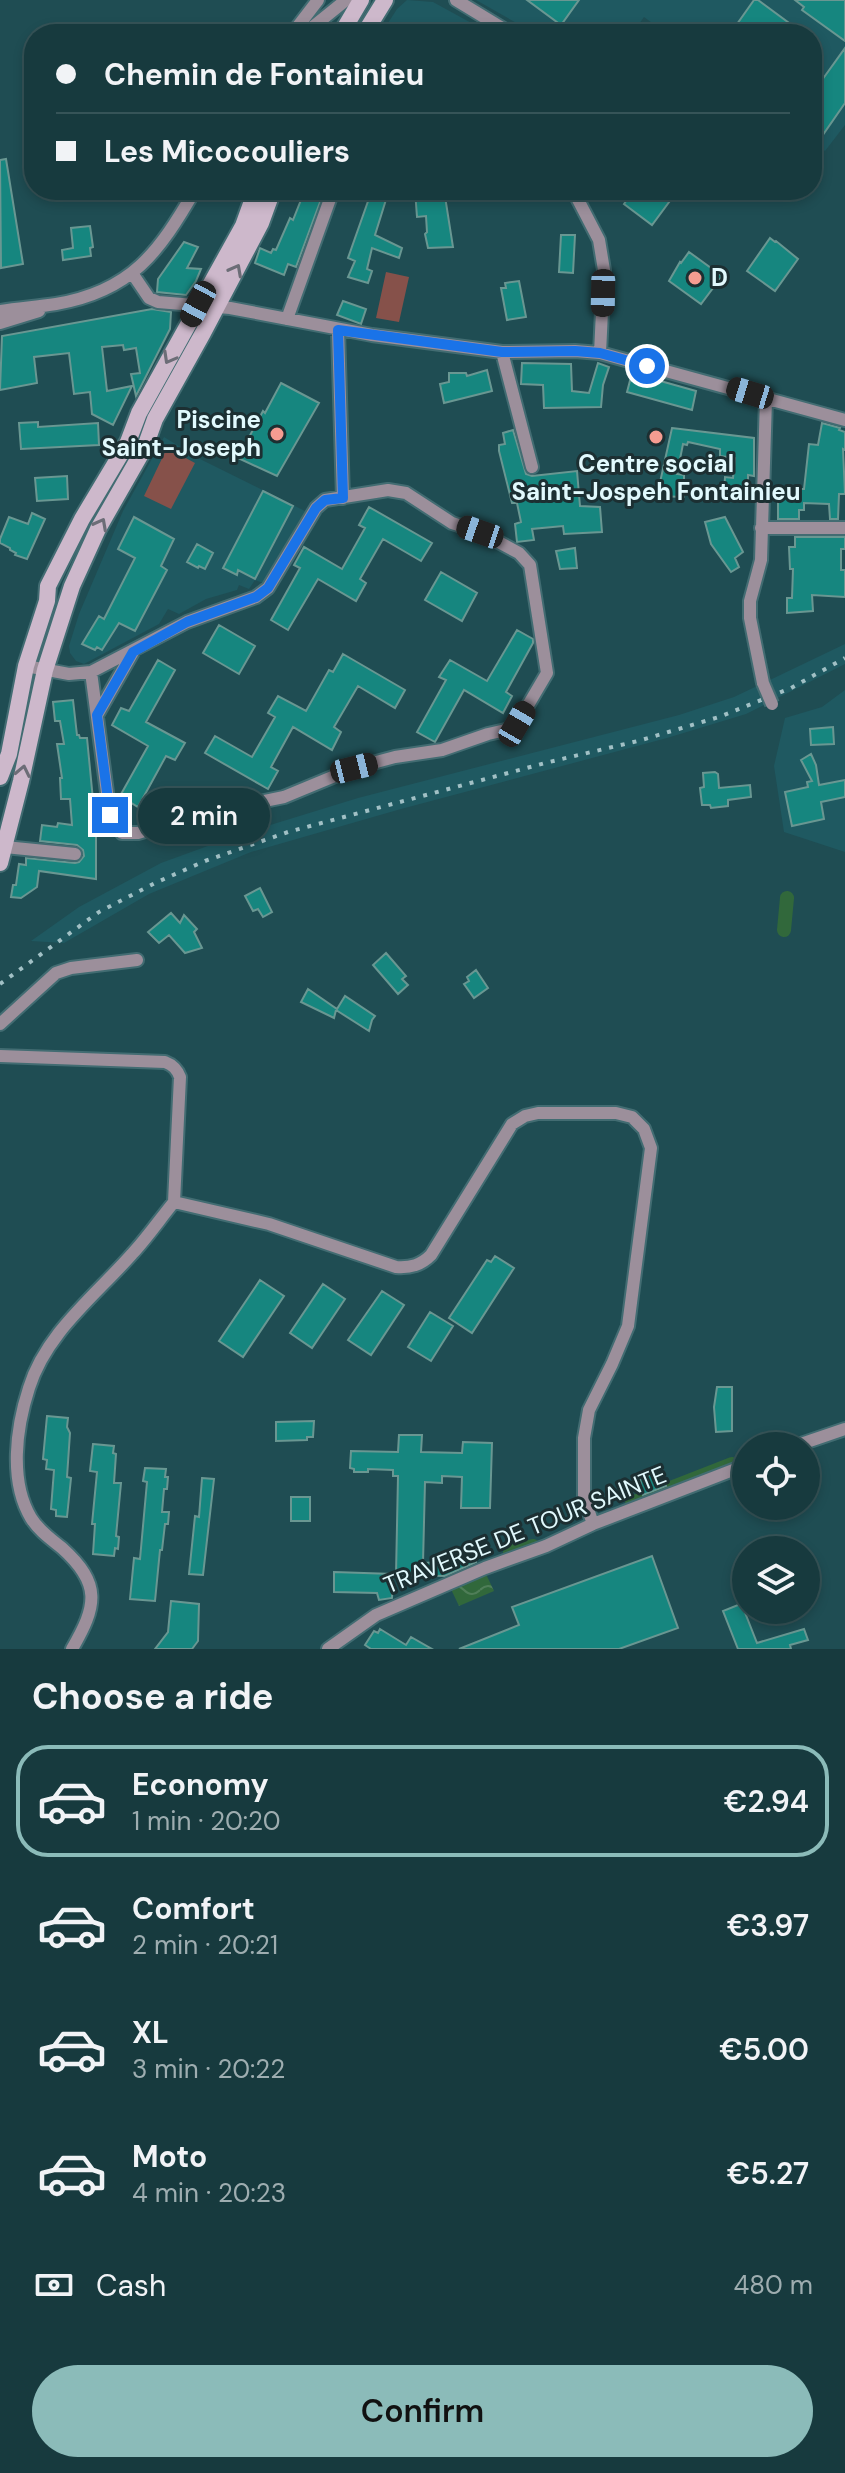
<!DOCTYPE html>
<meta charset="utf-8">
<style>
:root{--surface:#173a3e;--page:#244549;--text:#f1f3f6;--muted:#9eadb0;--line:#365458;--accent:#8bbbb9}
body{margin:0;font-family:"DM Sans",sans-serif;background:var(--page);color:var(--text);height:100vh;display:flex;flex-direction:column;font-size:30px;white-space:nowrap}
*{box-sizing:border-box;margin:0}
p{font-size:26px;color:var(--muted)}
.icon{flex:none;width:44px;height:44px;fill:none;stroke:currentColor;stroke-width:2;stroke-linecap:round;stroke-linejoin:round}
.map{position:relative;height:1649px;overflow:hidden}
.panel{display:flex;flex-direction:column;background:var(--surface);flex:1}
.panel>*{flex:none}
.top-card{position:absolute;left:24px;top:24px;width:798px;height:176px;border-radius:32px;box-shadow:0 4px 12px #0003,0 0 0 2px var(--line);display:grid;align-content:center;height:176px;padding:0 32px;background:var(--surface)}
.tools{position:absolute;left:732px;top:1432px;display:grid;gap:16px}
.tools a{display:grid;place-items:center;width:88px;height:88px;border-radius:50%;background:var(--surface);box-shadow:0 4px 12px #0003,0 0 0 2px var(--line);font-size:40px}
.end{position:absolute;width:36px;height:36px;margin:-18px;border:10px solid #1a73e8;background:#fff;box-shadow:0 0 0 4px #fff}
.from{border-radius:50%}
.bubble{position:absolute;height:56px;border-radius:28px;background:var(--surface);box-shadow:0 4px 12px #0003,0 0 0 2px var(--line);font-size:26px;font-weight:600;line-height:56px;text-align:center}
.car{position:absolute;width:24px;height:48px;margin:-24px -12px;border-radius:10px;box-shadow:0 0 6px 2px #0007;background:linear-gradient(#222 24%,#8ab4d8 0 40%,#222 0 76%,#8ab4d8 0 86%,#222 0)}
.top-card b{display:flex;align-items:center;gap:28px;height:76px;font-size:30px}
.top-card b+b{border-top:2px solid var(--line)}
.top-card i{width:20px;height:20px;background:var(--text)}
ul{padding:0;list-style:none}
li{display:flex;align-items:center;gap:24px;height:112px;margin:0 16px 12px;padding:0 16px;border:4px solid transparent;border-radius:32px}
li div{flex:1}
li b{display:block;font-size:30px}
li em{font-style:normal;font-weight:600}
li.on{border-color:var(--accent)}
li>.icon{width:72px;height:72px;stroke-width:1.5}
h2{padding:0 32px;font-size:36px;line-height:96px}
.pay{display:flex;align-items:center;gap:20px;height:88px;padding:0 32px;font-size:30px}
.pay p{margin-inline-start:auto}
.primary-button{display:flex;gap:16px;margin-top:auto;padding:16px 32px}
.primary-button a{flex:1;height:92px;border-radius:48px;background:var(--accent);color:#111;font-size:32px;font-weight:600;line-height:92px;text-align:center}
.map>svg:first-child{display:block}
.built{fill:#1f5961}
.green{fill:#86514a}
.water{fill:url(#water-waves)}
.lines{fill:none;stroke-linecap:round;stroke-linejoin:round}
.canal{stroke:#31683b;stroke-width:14}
.building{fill:#16867f;stroke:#699792;stroke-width:2}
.street-casing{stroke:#426c72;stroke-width:16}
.secondary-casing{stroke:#426c72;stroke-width:20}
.street{stroke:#9c8f9b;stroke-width:12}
.secondary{stroke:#cdb8cb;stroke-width:16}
.rail{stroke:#a1c0c5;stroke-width:4;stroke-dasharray:4 8;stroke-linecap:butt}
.street-bridge-casing{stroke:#426c72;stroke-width:16;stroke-linecap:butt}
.street-bridge{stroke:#9c8f9b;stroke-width:12}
.oneway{stroke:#6c6d77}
.route{stroke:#1a73e8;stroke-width:10}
.poi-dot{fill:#f59c91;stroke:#1c2f32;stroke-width:3}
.labels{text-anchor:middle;stroke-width:6;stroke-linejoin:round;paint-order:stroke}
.poi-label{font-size:24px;font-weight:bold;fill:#e1f9fd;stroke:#1c2f32;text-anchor:start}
.street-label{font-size:24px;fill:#e1f9fd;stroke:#1c2f32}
</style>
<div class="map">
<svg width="845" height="1649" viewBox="0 0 845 1649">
<defs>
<pattern id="water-waves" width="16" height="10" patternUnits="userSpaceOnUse" patternTransform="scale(2)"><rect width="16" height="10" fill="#31683b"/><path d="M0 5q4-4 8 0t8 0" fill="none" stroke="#4f7e58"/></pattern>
</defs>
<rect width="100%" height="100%" fill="#1f4d53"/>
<path class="built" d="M407 0 433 2 475 25 470 34H381L397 9Z
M476 0H845V125L825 151 812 141V34H667L644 17 632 34H536Z
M164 437 202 460 305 511 263 583 255 580 249 589 239 585 237 590 206 599 179 614 168 609 159 624 84 664 76 661 70 653 69 646 79 614 123 511Z
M845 644V664L746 714 667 738 401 809 251 852 149 894 64 943 31 941 79 907 161 863 238 835 358 798 679 715 734 697Z
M845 690V852L784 832 774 766 785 718 822 707Z"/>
<path class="green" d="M386 272 409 277 399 322 376 318Z
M167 448 195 463 171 509 144 496Z"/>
<path class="water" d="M485 1572 494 1591 459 1606 450 1587Z"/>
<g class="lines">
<path class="canal" d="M784 930 787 898
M632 1503 732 1464
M510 1552 533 1546"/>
</g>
<path class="building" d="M527 0H579L561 25Z
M754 0H758L804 34H730Z
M795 0H845V41L802 10 804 7Z
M845 48V103L820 139 812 133V94Z
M6 159 23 264 1 268 0 160Z
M305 190 323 194 296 267 288 264 284 275 255 263 260 248 271 253 273 249 276 250 290 218 293 220Z
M372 190H389L375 235 402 248 399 258 372 248 367 269 372 271 368 283 348 277 355 261 348 258Z
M415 190H444L453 247 428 248 425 234 427 232 426 216 417 217Z
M634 190H678L652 225 624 204Z
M90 226 93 247 90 248 91 256 63 260 62 250 73 248 71 228Z
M561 235H575L573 273 559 272Z
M770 238 775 242 776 241 798 259 775 291 747 271Z
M184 242 198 247 187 268 201 269 196 281 186 295 157 292 158 279Z
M689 252 722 276 701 304 669 281 680 262 681 263Z
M519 281 526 317 507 320 501 288H506L505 283Z
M343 301 366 309 361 324 337 315Z
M152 309 171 312 170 329 136 396 131 374 140 373 136 348 124 350 123 345 102 347 107 391 132 386 113 425 92 414 90 392 74 394 69 353 34 357 37 383 0 390 2 336Z
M522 363 571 364 572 391 589 393 598 363 609 367 603 385 601 407 544 408 543 385 521 384Z
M487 370 492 391 444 403 440 384 449 382V373H466L467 376Z
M632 373 696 391 692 410 627 392Z
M281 383 319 403 277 476 238 458 263 411 265 413Z
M38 422V427L98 423 99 445 21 449 19 423Z
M822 423 840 428 839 430 845 432V450L843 449 845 494H839L838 519H830L829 504 804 503V510H799V519H778V489H804L809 444 818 445Z
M672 428 754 438V476L748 475V496L724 494 725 477 733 478 735 458 720 456V449L688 442 687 445 683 444 677 474 684 475V497L657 496Z
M513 430 526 474 532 476 577 471 580 506 600 507 602 532 564 534 563 526 532 529 534 540 517 542 515 524 521 522 517 503H512L499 451V445L505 444 503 433Z
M67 476 68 499 37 501 35 478Z
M263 491 293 506 255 579 238 570 237 575 223 568Z
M369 507 432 543 421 561 383 539 360 579 366 583 356 601 318 579 288 630 271 620 300 568 294 565 304 547 342 569 365 528 359 525Z
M32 513 45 519 27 559 15 555 16 553 10 550V548L0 543V539L9 517 28 524Z
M134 517 174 539 161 566 167 570 135 631 119 623 102 650 97 647 95 650 82 644 99 616 104 619 135 558 118 549Z
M725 517 743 552 735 558 739 567 731 572 711 544 705 522Z
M795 537H845V549H841V570H845V597L812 595 813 611 787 613V598H792L793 569H790L789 547H795Z
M197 544 213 553 205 569 199 566 198 568 187 562Z
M575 548 577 568 560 569 556 551Z
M441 572 477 593 462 621 425 600Z
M219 625 255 646 239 674 203 653Z
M517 630 533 639V643L506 692 512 696 503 713 464 690 435 742 417 732 446 680 439 677 450 660 487 681Z
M343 654 405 690 395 708 358 686 334 727 341 732 332 750 293 727 271 767 278 771 268 789 205 753 215 736 252 757 275 717 268 713 278 696 306 711 329 670 333 672Z
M158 660 175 670 146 722 185 743 175 760 166 756 138 807 120 796 148 746 112 725 121 708 129 711Z
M73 700 77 735H79L80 738H87L96 831V879L39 871 37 887 21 898 11 897 13 885H16L19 864 26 865V858L75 863 79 862 84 856 83 850 77 845 40 841 42 825 57 827 58 823 72 825 70 799H61L60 778H62L57 744H64L60 721H55L53 702Z
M833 727 834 744 811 745 810 729Z
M811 754 816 765 819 785 845 780V797L821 802 824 819 792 826 785 792 808 787 807 782 812 781 801 760Z
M715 772 718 774 719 788 750 785 751 797 728 800V806L711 808 710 805H702L700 788 704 787 703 773Z
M260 888 272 912 263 917 258 909 253 911 245 896Z
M171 913 180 923 184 915 197 929 194 932 202 948 185 953 169 935 159 943 148 932Z
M386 953 406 976 402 979 408 985 398 994 373 965Z
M476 970 488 988 474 998 464 984 469 981 467 977Z
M308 989 337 1009 345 996 375 1016 372 1020 369 1031 336 1010 334 1018 301 1002Z
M495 1256 514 1268 472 1333 449 1318 487 1260 491 1262Z
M260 1280 284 1296 243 1357 219 1341Z
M323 1284 345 1299 312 1348 290 1333Z
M382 1291 404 1305 371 1355 348 1340Z
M430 1312 453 1326 431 1361 408 1347Z
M717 1387H732V1431L716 1432 714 1407Z
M47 1416 68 1418 67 1427 70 1433 67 1477 71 1478 67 1517 56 1516V1510L51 1509 54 1470 46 1469 47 1460 43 1459Z
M314 1421 313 1437H307V1440L276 1441V1422Z
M399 1435H422L421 1452 462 1453 463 1442 492 1443 490 1508H461L462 1477 442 1476V1483L425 1482 423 1563 476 1560V1562L445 1576 396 1575 398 1476H393V1470L368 1469V1472H354V1469L350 1468 351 1451 398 1452Z
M93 1444 114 1446 113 1453 116 1454 114 1483H121L116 1536 119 1537 118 1549 115 1548 114 1556 93 1554 95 1524H92L97 1472 90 1471Z
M145 1468 166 1469 165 1477H168L167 1489H164L162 1512H169L168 1524H165L162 1550H160L155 1601 130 1599 134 1558 140 1559 147 1482 143 1481Z
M659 1471 666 1486 643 1495 640 1479Z
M202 1478 214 1479 203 1575 189 1574 195 1516 199 1517Z
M291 1497H310V1521H291Z
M652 1556 678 1628 619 1649H459L519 1625 512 1607Z
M334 1572 393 1574 392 1598 379 1600 377 1593 334 1592Z
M171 1601 199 1604 198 1641 192 1649H155L168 1632Z
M738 1605H742L757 1643 804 1629 808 1640 790 1645 791 1649H738L723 1611Z
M380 1629 406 1645 411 1637 432 1649H371L365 1645 374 1631 378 1633Z"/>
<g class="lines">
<defs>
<path id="street" d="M456 0 512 34
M292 34 318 0
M304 34 346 0
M573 190 599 240 604 270 600 353
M132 273 149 298 158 302 230 308 372 335 502 352 575 351 600 353 845 420
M0 311C19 308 37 307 56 304 132 291 159 252 195 190
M287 319 330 199
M0 323 39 311
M338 330 343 498
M502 352 532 467
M761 528H845
M26 666 69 674 91 672 110 815 122 833H138L201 814 284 797 354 768 395 757 442 750 488 734 510 729 517 724 547 673 530 565 519 553 480 532 452 523 406 493 388 490 325 500 316 508 268 588 256 597 187 622 91 672
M763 683 750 618V601L761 560 766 399
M97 715 133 652
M5 847 75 854
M0 1024 56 973 71 968 137 960
M0 1056 165 1062C173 1065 177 1069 180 1077L174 1202 269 1224 396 1267C411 1268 421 1265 431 1255L512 1124 525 1116 538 1113H616L632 1117 644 1129 651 1148 628 1326 612 1364 589 1410 584 1438V1497L593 1524
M795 1446 845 1429
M72 1649C97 1606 102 1584 62 1548 51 1539 39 1531 31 1518 9 1481 16 1428 29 1388 46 1333 95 1296 132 1254 147 1238 160 1219 174 1202
M328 1649 376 1615 485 1568 546 1546 593 1524 746 1465"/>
<path id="secondary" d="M341 34 361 0
M364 34 385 0
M0 777 9 754 26 666 47 601 48 586 82 519 128 442 139 413 243 226 256 190
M0 863 21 781 45 670 72 586 98 529 145 447 155 419 203 333 261 223 273 190"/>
</defs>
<use href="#street" class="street-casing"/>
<use href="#secondary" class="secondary-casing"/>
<use href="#street" class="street"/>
<use href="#secondary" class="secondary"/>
<path class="rail" d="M0 984 99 912 155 883 205 861 288 832 549 762 638 741 719 717 791 688 845 658"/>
<defs>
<path id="street-bridge" d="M763 683 772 704"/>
</defs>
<use href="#street-bridge" class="street-bridge-casing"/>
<use href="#street-bridge" class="street-bridge"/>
</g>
<defs><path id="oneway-chevron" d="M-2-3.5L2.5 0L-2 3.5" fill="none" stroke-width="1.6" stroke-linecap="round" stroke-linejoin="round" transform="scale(2)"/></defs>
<g class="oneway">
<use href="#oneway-chevron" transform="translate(236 270) rotate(-62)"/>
<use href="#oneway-chevron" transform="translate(169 358) rotate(119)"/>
<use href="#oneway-chevron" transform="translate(101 524) rotate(-62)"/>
<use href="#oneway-chevron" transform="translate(23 771) rotate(-78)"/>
</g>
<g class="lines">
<path class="route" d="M110 815 97 715 133 652 187 622 256 597 268 588 316 508 325 500 343 498 338 330 502 352 575 351 600 353 647 366"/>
</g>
<g class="poi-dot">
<circle cx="695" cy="278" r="8"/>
<circle cx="277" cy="434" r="8"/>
<circle cx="656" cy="437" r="8"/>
</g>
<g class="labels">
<g class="poi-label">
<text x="711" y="286">D</text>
<text x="261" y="428" text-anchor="end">Piscine<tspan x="261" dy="28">Saint-Joseph</tspan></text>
<text x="656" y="472" text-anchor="middle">Centre social<tspan x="656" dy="28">Saint-Jospeh Fontainieu</tspan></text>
</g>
<g class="street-label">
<text transform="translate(525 1530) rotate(-22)" y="8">TRAVERSE DE TOUR SAINTE</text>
</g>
</g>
</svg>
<div class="tools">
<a><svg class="icon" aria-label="locate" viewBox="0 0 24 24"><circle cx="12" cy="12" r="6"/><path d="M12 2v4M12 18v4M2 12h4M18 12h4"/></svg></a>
<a><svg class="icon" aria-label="layers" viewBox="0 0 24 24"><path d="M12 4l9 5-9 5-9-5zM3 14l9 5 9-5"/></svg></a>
</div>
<i class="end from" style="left:647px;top:366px"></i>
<i class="end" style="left:110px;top:815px"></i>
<div class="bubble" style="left:138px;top:788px;width:132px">2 min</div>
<i class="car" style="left:603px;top:293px;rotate:181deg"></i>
<i class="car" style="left:198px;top:304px;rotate:208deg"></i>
<i class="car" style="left:750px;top:393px;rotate:287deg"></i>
<i class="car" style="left:480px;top:532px;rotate:289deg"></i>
<i class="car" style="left:517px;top:724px;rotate:30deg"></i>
<i class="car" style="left:354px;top:768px;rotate:76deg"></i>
<div class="top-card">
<b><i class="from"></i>Chemin de Fontainieu</b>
<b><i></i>Les Micocouliers</b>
</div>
</div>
<section class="panel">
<h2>Choose a ride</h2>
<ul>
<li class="on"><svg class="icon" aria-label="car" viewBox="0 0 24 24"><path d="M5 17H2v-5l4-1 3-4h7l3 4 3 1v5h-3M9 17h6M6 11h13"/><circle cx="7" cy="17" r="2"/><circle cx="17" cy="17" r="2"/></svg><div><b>Economy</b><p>1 min · 20:20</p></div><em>€2.94</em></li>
<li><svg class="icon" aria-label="car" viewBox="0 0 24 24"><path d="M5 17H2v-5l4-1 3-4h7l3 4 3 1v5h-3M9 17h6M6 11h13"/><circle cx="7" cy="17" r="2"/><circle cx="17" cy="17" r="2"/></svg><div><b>Comfort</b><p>2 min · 20:21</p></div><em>€3.97</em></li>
<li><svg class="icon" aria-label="car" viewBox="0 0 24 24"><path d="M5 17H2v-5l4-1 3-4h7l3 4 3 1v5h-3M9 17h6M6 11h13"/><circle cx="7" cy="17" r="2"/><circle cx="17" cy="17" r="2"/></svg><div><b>XL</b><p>3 min · 20:22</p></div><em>€5.00</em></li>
<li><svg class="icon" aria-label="car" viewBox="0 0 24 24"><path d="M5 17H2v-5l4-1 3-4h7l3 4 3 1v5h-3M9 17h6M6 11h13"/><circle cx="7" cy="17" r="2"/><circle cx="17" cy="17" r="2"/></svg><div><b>Moto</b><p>4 min · 20:23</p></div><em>€5.27</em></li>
</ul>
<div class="pay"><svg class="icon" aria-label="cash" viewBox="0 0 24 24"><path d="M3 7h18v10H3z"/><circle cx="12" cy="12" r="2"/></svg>Cash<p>480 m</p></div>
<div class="primary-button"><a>Confirm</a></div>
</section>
